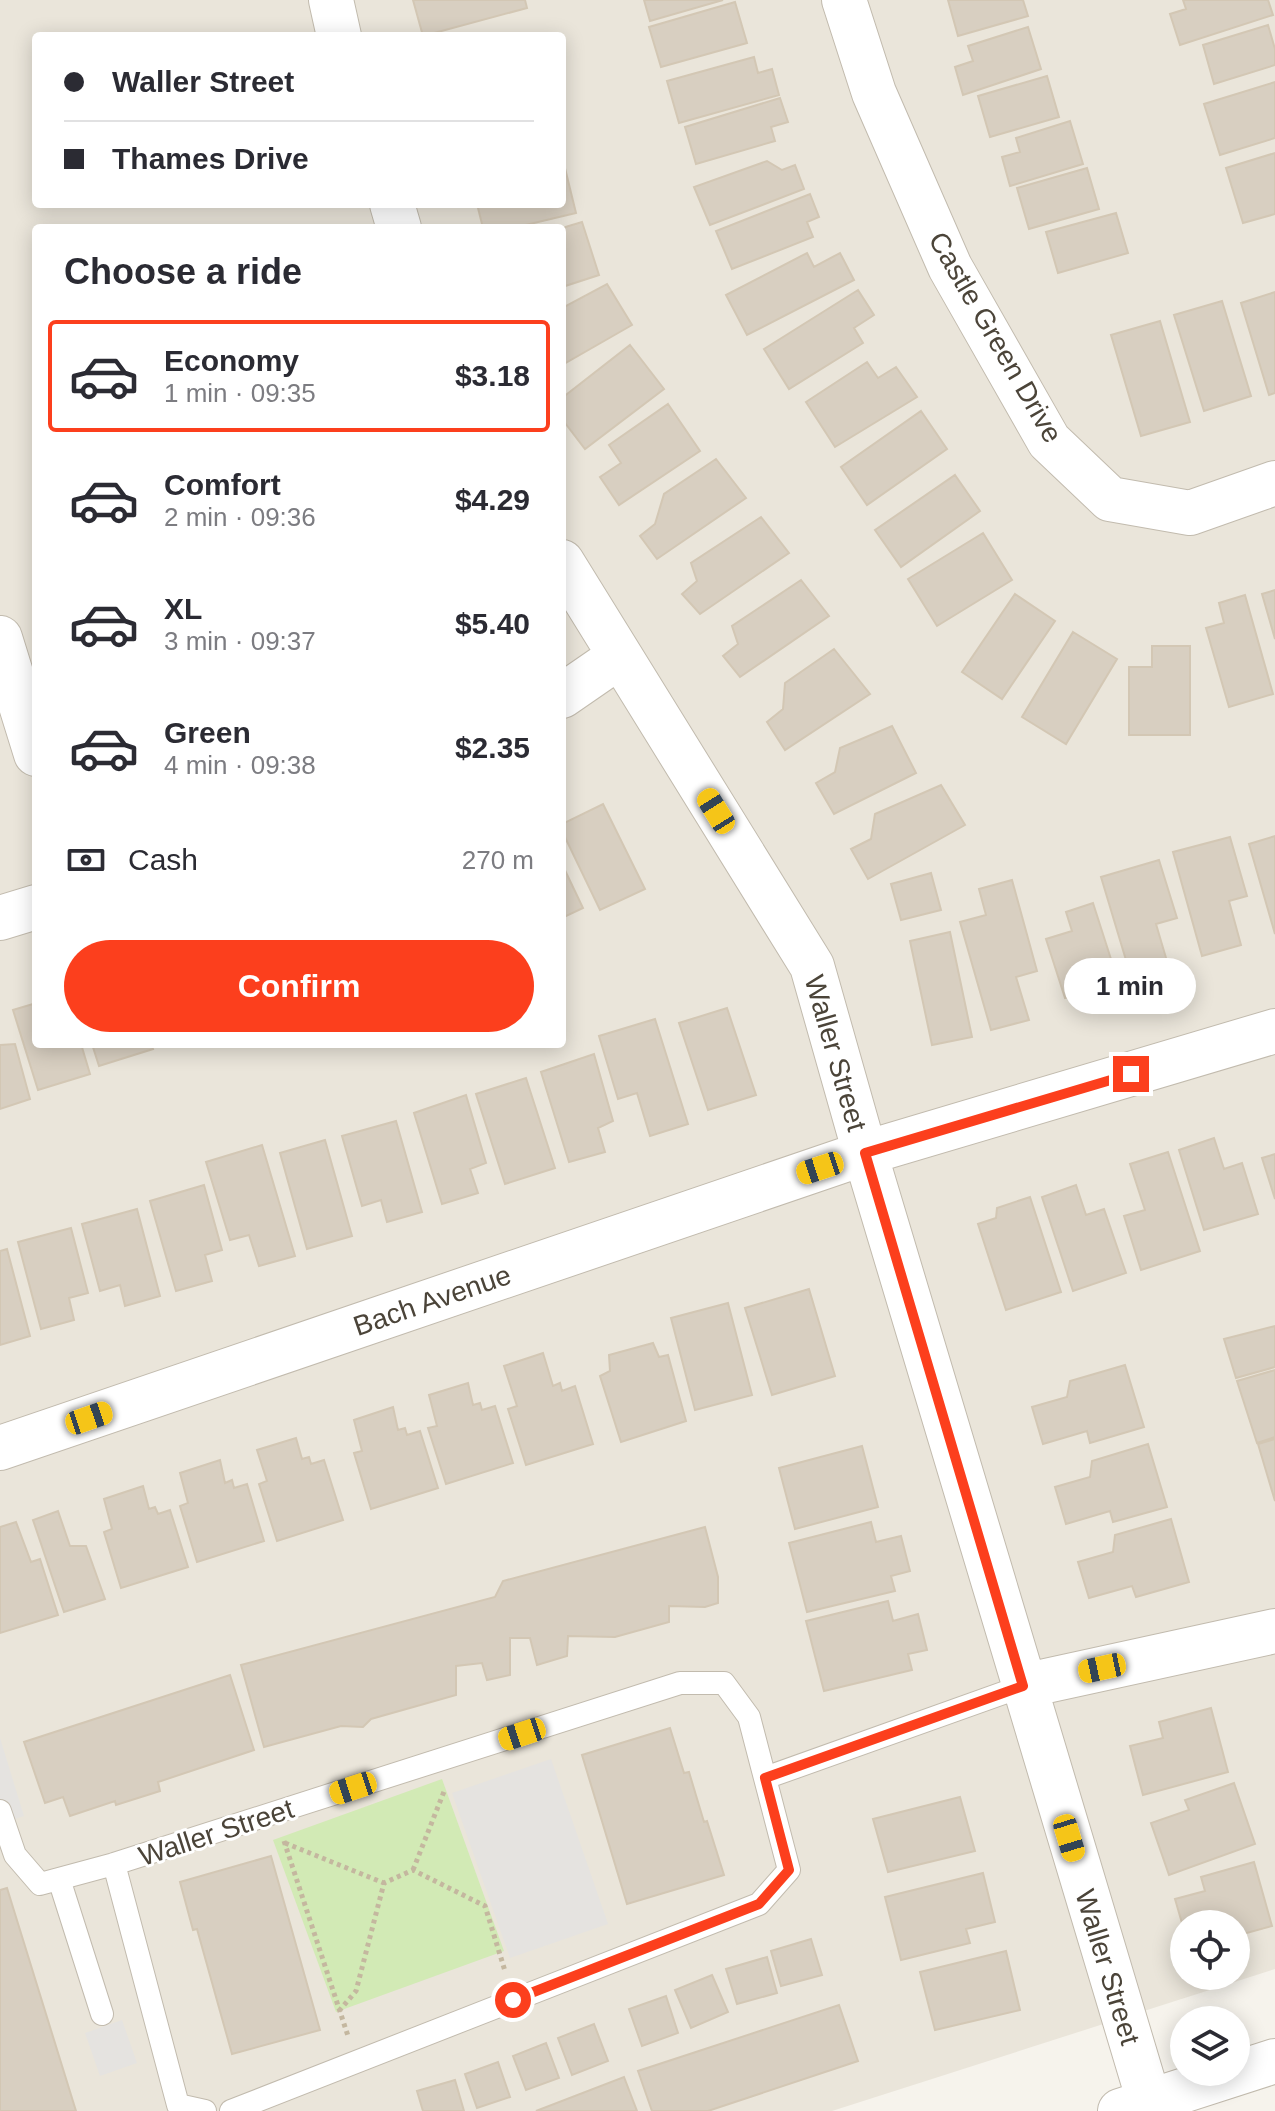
<!DOCTYPE html>
<meta charset="utf-8">
<style>
:root{--surface:#fff;--page:#f2f2f3;--text:#2b2b33;--muted:#7c7c81;--line:#e1e1e2;--accent:#fc3f1d}
body{margin:0;font-family:Helvetica,sans-serif;background:var(--page);color:var(--text);height:100vh;display:flex;flex-direction:column;font-size:30px;white-space:nowrap}
*{box-sizing:border-box;margin:0}
p{font-size:26px;color:var(--muted)}
.icon{flex:none;width:44px;height:44px;fill:none;stroke:currentColor;stroke-width:2;stroke-linecap:round;stroke-linejoin:round}
.map{position:relative;flex:1;overflow:hidden}
.details{position:absolute;left:32px;top:224px;width:534px;height:824px;display:flex;flex-direction:column;background:var(--surface);border-radius:8px;box-shadow:0 4px 20px #0003}
.details>*{flex:none}
.guide{position:absolute;left:32px;top:32px;width:534px;height:176px;border-radius:8px;box-shadow:0 4px 20px #0003;display:grid;align-content:center;height:176px;padding:0 32px;background:var(--surface)}
.tools{position:absolute;left:1170px;top:1910px;display:grid;gap:16px}
.tools a{display:grid;place-items:center;width:80px;height:80px;border-radius:50%;background:var(--surface);box-shadow:0 4px 20px #0003;font-size:40px}
.end{position:absolute;width:36px;height:36px;margin:-18px;border:10px solid #fc3f1d;background:#fff;box-shadow:0 0 0 4px #fff}
.from{border-radius:50%}
.bubble{position:absolute;height:56px;border-radius:28px;background:var(--surface);box-shadow:0 4px 20px #0003;font-size:26px;font-weight:800;line-height:56px;text-align:center}
.car{position:absolute;width:24px;height:48px;margin:-24px -12px;border-radius:10px;box-shadow:0 0 6px 2px #0007;background:linear-gradient(#f5c518 24%,#345 0 40%,#f5c518 0 76%,#345 0 86%,#f5c518 0)}
.guide b{display:flex;align-items:center;gap:28px;height:76px;font-size:30px}
.guide b+b{border-top:2px solid var(--line)}
.guide i{width:20px;height:20px;background:var(--text)}
ul{padding:0;list-style:none}
li{display:flex;align-items:center;gap:24px;height:112px;margin:0 16px 12px;padding:0 16px;border:4px solid transparent;border-radius:8px}
li div{flex:1}
li b{display:block;font-size:30px}
li em{font-style:normal;font-weight:800}
li.on{border-color:var(--accent)}
li>.icon{width:72px;height:72px;stroke-width:1.5}
h2{padding:0 32px;font-size:36px;line-height:96px}
.pay{display:flex;align-items:center;gap:20px;height:88px;padding:0 32px;font-size:30px}
.pay p{margin-inline-start:auto}
.cta{display:flex;gap:16px;margin-top:auto;padding:16px 32px}
.cta a{flex:1;height:92px;border-radius:48px;background:var(--accent);color:#fff;font-size:32px;font-weight:800;line-height:92px;text-align:center}
.map>svg:first-child{display:block}
.residential{fill:#eae5da;fill-rule:evenodd}
.green{fill:#d2eab5}
.parking{fill:#e5e3e0}
.building{fill:#d8cfc1;stroke:#d3c7b4;stroke-width:2}
.lines{fill:none;stroke-linecap:round;stroke-linejoin:round}
.service-casing{stroke:#c2bbae;stroke-width:24}
.minor-casing{stroke:#c2bbae;stroke-width:46}
.tertiary-casing{stroke:#c2bbae;stroke-width:46}
.path{stroke:#c4b79f;stroke-width:5;stroke-dasharray:4 4;stroke-linecap:butt}
.service{stroke:#fff;stroke-width:22}
.minor{stroke:#fff;stroke-width:44}
.tertiary{stroke:#fff;stroke-width:44}
.route{stroke:#fc3f1d;stroke-width:10}
.labels{text-anchor:middle;stroke-width:6;stroke-linejoin:round;paint-order:stroke}
.street-label{font-size:28px;fill:#4b4439;stroke:#fff}
</style>
<div class="map">
<svg width="1275" height="2111" viewBox="0 0 1275 2111">
<rect width="100%" height="100%" fill="#f6f3ec"/>
<path class="residential" d="M0 0H1275V1969L832 2111H0ZM36 36H562V204H36ZM36 228H562V1044H36ZM1184 1924H1236V1976H1184Z"/>
<path class="green" d="M442 1779 504 1951 336 2012 273 1840Z"/>
<path class="parking" d="M0 1738 24 1816 0 1824Z
M551 1759 608 1924 510 1958 452 1793Z
M122 2020 137 2063 100 2076 85 2033Z"/>
<path class="building" d="M413 0H525L527 8 423 36Z
M644 0H723L650 21Z
M948 0H1023L1028 16 958 36Z
M1183 0H1268L1273 15 1180 45 1170 14 1186 9Z
M735 2 747 43 661 67 649 27Z
M1268 25 1275 49V65L1214 84 1203 45Z
M1028 27 1041 69 963 95 955 67 973 61 968 46Z
M754 57 758 73 772 69 779 95 679 123 667 81Z
M1047 76 1059 117 990 137 978 96Z
M1275 82V138L1220 155 1204 104Z
M780 98 788 122 771 127 775 141 696 164 685 127Z
M1070 121 1083 164 1010 186 1002 157 1020 152 1016 138Z
M1275 153V214L1243 223 1226 168Z
M563 160 576 213 513 228H483L477 204H562Z
M767 161 782 170 795 165 804 189 710 225 694 187Z
M1087 168 1099 209 1029 229 1017 188Z
M810 194 819 217 807 222 813 237 732 269 716 231Z
M1116 213 1128 253 1058 273 1046 232Z
M582 222 599 275 562 287V228Z
M807 253 814 267 840 253 854 280 747 335 726 295Z
M607 284 632 325 562 365V308Z
M858 290 874 315 854 328 863 343 789 389 764 349Z
M1275 292V393L1269 395 1241 303Z
M1222 301 1251 396 1204 411 1174 315Z
M1160 321 1190 422 1141 436 1111 335Z
M630 345 664 389 585 449 562 419V398Z
M867 362 878 378 896 367 917 397 835 447 806 402Z
M668 404 700 451 619 505 600 477 621 463 609 445Z
M921 411 947 449 867 505 841 467Z
M716 459 746 498 657 559 640 536 655 524 664 494Z
M955 475 980 511 901 567 875 530Z
M761 517 789 553 700 614 682 594 697 581 691 563Z
M983 533 1012 580 937 626 908 579Z
M801 580 829 616 740 677 723 656 738 644 732 626Z
M1275 590V639L1262 594Z
M1015 594 1055 621 1002 699 962 672Z
M1245 595 1273 694 1229 707 1206 628 1224 623 1219 603Z
M1073 632 1117 659 1066 744 1022 717Z
M1152 646H1190V735H1129V667H1152Z
M834 649 870 694 785 750 767 722 783 709 785 683Z
M892 726 916 773 834 814 816 783 835 772 840 748Z
M941 785 965 825 868 879 851 849 871 839 875 814Z
M603 804 645 889 600 910 562 831V824Z
M1275 836V934L1249 844Z
M1230 837 1247 896 1229 901 1241 945 1202 956 1173 852Z
M1159 860 1177 918 1156 924 1169 968 1132 980 1101 877Z
M562 864 583 908 562 918Z
M931 873 941 910 901 920 891 884Z
M1012 880 1037 971 1016 977 1029 1020 991 1030 960 922 986 915 979 889Z
M1093 903 1118 981 1065 998 1046 939 1072 931 1066 912Z
M950 932 972 1037 932 1045 910 941Z
M36 1003V1044H81L90 1074 38 1090 13 1010Z
M727 1008 756 1095 708 1110 679 1023Z
M655 1019 688 1124 650 1136 637 1093 618 1099 599 1036Z
M15 1044 30 1099 0 1109V1045Z
M92 1044H151L153 1049 99 1066Z
M594 1054 613 1121 598 1128 605 1152 569 1162 541 1072Z
M526 1078 555 1168 505 1184 476 1094Z
M466 1095 486 1163 470 1169 478 1193 442 1204 414 1113Z
M396 1121 422 1212 387 1222 381 1200 362 1206 342 1136Z
M1214 1138 1224 1169 1242 1163 1258 1214 1204 1230 1179 1150Z
M325 1140 352 1236 307 1249 280 1153Z
M262 1145 295 1256 259 1266 249 1235 230 1240 206 1162Z
M1168 1152 1200 1251 1141 1270 1124 1216 1145 1210 1130 1164Z
M1275 1154V1199L1262 1158Z
M204 1185 222 1250 205 1255 212 1281 176 1291 150 1201Z
M1076 1185 1086 1215 1104 1209 1126 1273 1073 1291 1042 1197Z
M1030 1197 1061 1292 1006 1310 978 1224 996 1218 997 1208Z
M137 1209 160 1296 125 1306 120 1285 100 1291 82 1224Z
M71 1228 88 1293 69 1298 74 1320 41 1329 18 1242Z
M7 1249 30 1336 0 1345V1251Z
M809 1289 835 1376 772 1395 745 1308Z
M728 1303 752 1395 695 1410 671 1318Z
M1275 1326V1367L1236 1378 1224 1339Z
M653 1343 659 1357 668 1355 686 1421 621 1442 600 1376 610 1371 609 1355Z
M543 1353 553 1386 560 1383 562 1391 575 1386 593 1444 526 1465 508 1409 517 1406 504 1366Z
M1125 1365 1144 1427 1090 1443 1087 1431 1043 1444 1032 1407 1067 1397 1070 1381Z
M1275 1370V1437L1257 1443 1237 1381Z
M468 1383 473 1405 480 1403 482 1410 495 1406 513 1463 446 1484 428 1428 437 1426 429 1395Z
M393 1407 398 1430 405 1428 407 1435 420 1431 438 1488 371 1509 354 1453 362 1451 354 1420Z
M296 1438 302 1459 309 1457 311 1464 324 1460 343 1520 277 1541 259 1484 267 1481 257 1450Z
M1275 1439V1501L1258 1444Z
M1148 1444 1167 1507 1113 1522 1110 1511 1066 1524 1055 1487 1090 1477 1092 1461Z
M862 1446 878 1507 795 1529 779 1468Z
M220 1460 225 1483 232 1480 234 1488 247 1484 264 1541 197 1562 180 1506 188 1503 180 1473Z
M143 1486 149 1509 155 1507 158 1514 170 1510 188 1567 121 1588 104 1532 112 1529 104 1499Z
M58 1511 70 1546H86L105 1599 64 1612 33 1520Z
M1171 1519 1189 1582 1136 1597 1132 1586 1089 1598 1078 1562 1113 1552 1115 1535Z
M16 1522 31 1562 40 1559 58 1615 0 1633V1527Z
M871 1522 876 1542 901 1536 910 1571 891 1576 895 1591 807 1612 789 1543Z
M705 1527 718 1577V1603L705 1607 669 1606V1622L615 1637 568 1636 567 1656 537 1665 530 1638H510V1675L487 1680 482 1663 456 1666V1695L371 1719 363 1727 341 1726 264 1747 241 1665 495 1597 503 1581Z
M888 1601 893 1621 918 1614 927 1650 908 1654 912 1670 824 1691 806 1621Z
M230 1675 254 1750 158 1782 160 1791 116 1805 115 1801 70 1816 63 1797 45 1803 24 1742Z
M1211 1708 1228 1772 1143 1795 1130 1746 1163 1738 1159 1722Z
M670 1728 684 1773 689 1772 704 1822 707 1821 724 1875 627 1904 582 1755Z
M1234 1783 1255 1844 1169 1875 1151 1823 1189 1810 1185 1800Z
M960 1797 975 1851 888 1872 873 1819Z
M271 1856 320 2030 232 2054 197 1929 193 1930 180 1882Z
M1254 1862 1272 1926 1236 1936V1924H1184V1930L1175 1899 1205 1891 1201 1877Z
M983 1873 995 1922 966 1929 970 1943 901 1960 885 1897Z
M7 1888 76 2111H0V1890Z
M811 1939 822 1975 781 1986 771 1951Z
M1006 1951 1020 2010 935 2030 920 1972Z
M767 1957 777 1993 737 2004 726 1969Z
M712 1975 728 2012 691 2028 675 1990Z
M666 1996 678 2033 642 2046 629 2009Z
M839 2005 858 2061 708 2111H652L638 2071Z
M594 2024 608 2061 572 2075 558 2038Z
M546 2043 559 2078 526 2090 513 2056Z
M498 2062 510 2097 477 2108 465 2074Z
M624 2077 637 2111H536Z
M455 2080 464 2111H423L417 2091Z"/>
<g class="lines">
<defs>
<path id="service" d="M765 1778 1023 1686
M0 1811 15 1855 40 1884 114 1864 680 1683H724L749 1717 789 1870 759 1904 231 2111
M114 1864 178 2105 205 2111
M59 1879 102 2014"/>
<path id="minor" d="M331 0 339 36
M844 0 874 93 950 267 1049 441 1110 499 1190 513 1275 483
M392 204 399 228
M562 562 812 966 865 1153 1152 2111
M0 638 36 754
M562 696 620 656
M0 918 36 907
M0 1448 865 1153 1275 1031
M1023 1686 1275 1631"/>
<path id="tertiary" d="M1120 2111 1275 2061"/>
</defs>
<use href="#service" class="service-casing"/>
<use href="#minor" class="minor-casing"/>
<use href="#tertiary" class="tertiary-casing"/>
<path class="path" d="M284 1841 348 2036
M285 1843 384 1883
M413 1870 445 1789
M339 2011 356 1991 384 1883 413 1870 485 1906 505 1971"/>
<use href="#service" class="service"/>
<use href="#minor" class="minor"/>
<use href="#tertiary" class="tertiary"/>
</g>
<g class="lines">
<path class="route" d="M513 2000 759 1904 789 1870 765 1778 1023 1686 865 1153 1131 1074"/>
</g>
<g class="labels">
<g class="street-label">
<text transform="translate(996 337) rotate(60)" y="10">Castle Green Drive</text>
<text transform="translate(836 1053) rotate(74)" y="10">Waller Street</text>
<text transform="translate(432 1300) rotate(-19)" y="10">Bach Avenue</text>
<text transform="translate(216 1832) rotate(-18)" y="10">Waller Street</text>
<text transform="translate(1108 1967) rotate(73)" y="10">Waller Street</text>
</g>
</g>
</svg>
<div class="tools">
<a><svg class="icon" aria-label="locate" viewBox="0 0 24 24"><circle cx="12" cy="12" r="6"/><path d="M12 2v4M12 18v4M2 12h4M18 12h4"/></svg></a>
<a><svg class="icon" aria-label="layers" viewBox="0 0 24 24"><path d="M12 4l9 5-9 5-9-5zM3 14l9 5 9-5"/></svg></a>
</div>
<i class="end from" style="left:513px;top:2000px"></i>
<i class="end" style="left:1131px;top:1074px"></i>
<div class="bubble" style="left:1064px;top:958px;width:132px">1 min</div>
<i class="car" style="left:716px;top:811px;rotate:328deg"></i>
<i class="car" style="left:820px;top:1168px;rotate:252deg"></i>
<i class="car" style="left:89px;top:1418px;rotate:71deg"></i>
<i class="car" style="left:1102px;top:1668px;rotate:258deg"></i>
<i class="car" style="left:522px;top:1734px;rotate:252deg"></i>
<i class="car" style="left:353px;top:1788px;rotate:252deg"></i>
<i class="car" style="left:1069px;top:1838px;rotate:163deg"></i>
<div class="guide">
<b><i class="from"></i>Waller Street</b>
<b><i></i>Thames Drive</b>
</div>
<section class="details">
<h2>Choose a ride</h2>
<ul>
<li class="on"><svg class="icon" aria-label="car" viewBox="0 0 24 24"><path d="M5 17H2v-5l4-1 3-4h7l3 4 3 1v5h-3M9 17h6M6 11h13"/><circle cx="7" cy="17" r="2"/><circle cx="17" cy="17" r="2"/></svg><div><b>Economy</b><p>1 min · 09:35</p></div><em>$3.18</em></li>
<li><svg class="icon" aria-label="car" viewBox="0 0 24 24"><path d="M5 17H2v-5l4-1 3-4h7l3 4 3 1v5h-3M9 17h6M6 11h13"/><circle cx="7" cy="17" r="2"/><circle cx="17" cy="17" r="2"/></svg><div><b>Comfort</b><p>2 min · 09:36</p></div><em>$4.29</em></li>
<li><svg class="icon" aria-label="car" viewBox="0 0 24 24"><path d="M5 17H2v-5l4-1 3-4h7l3 4 3 1v5h-3M9 17h6M6 11h13"/><circle cx="7" cy="17" r="2"/><circle cx="17" cy="17" r="2"/></svg><div><b>XL</b><p>3 min · 09:37</p></div><em>$5.40</em></li>
<li><svg class="icon" aria-label="car" viewBox="0 0 24 24"><path d="M5 17H2v-5l4-1 3-4h7l3 4 3 1v5h-3M9 17h6M6 11h13"/><circle cx="7" cy="17" r="2"/><circle cx="17" cy="17" r="2"/></svg><div><b>Green</b><p>4 min · 09:38</p></div><em>$2.35</em></li>
</ul>
<div class="pay"><svg class="icon" aria-label="cash" viewBox="0 0 24 24"><path d="M3 7h18v10H3z"/><circle cx="12" cy="12" r="2"/></svg>Cash<p>270 m</p></div>
<div class="cta"><a>Confirm</a></div>
</section>
</div>
